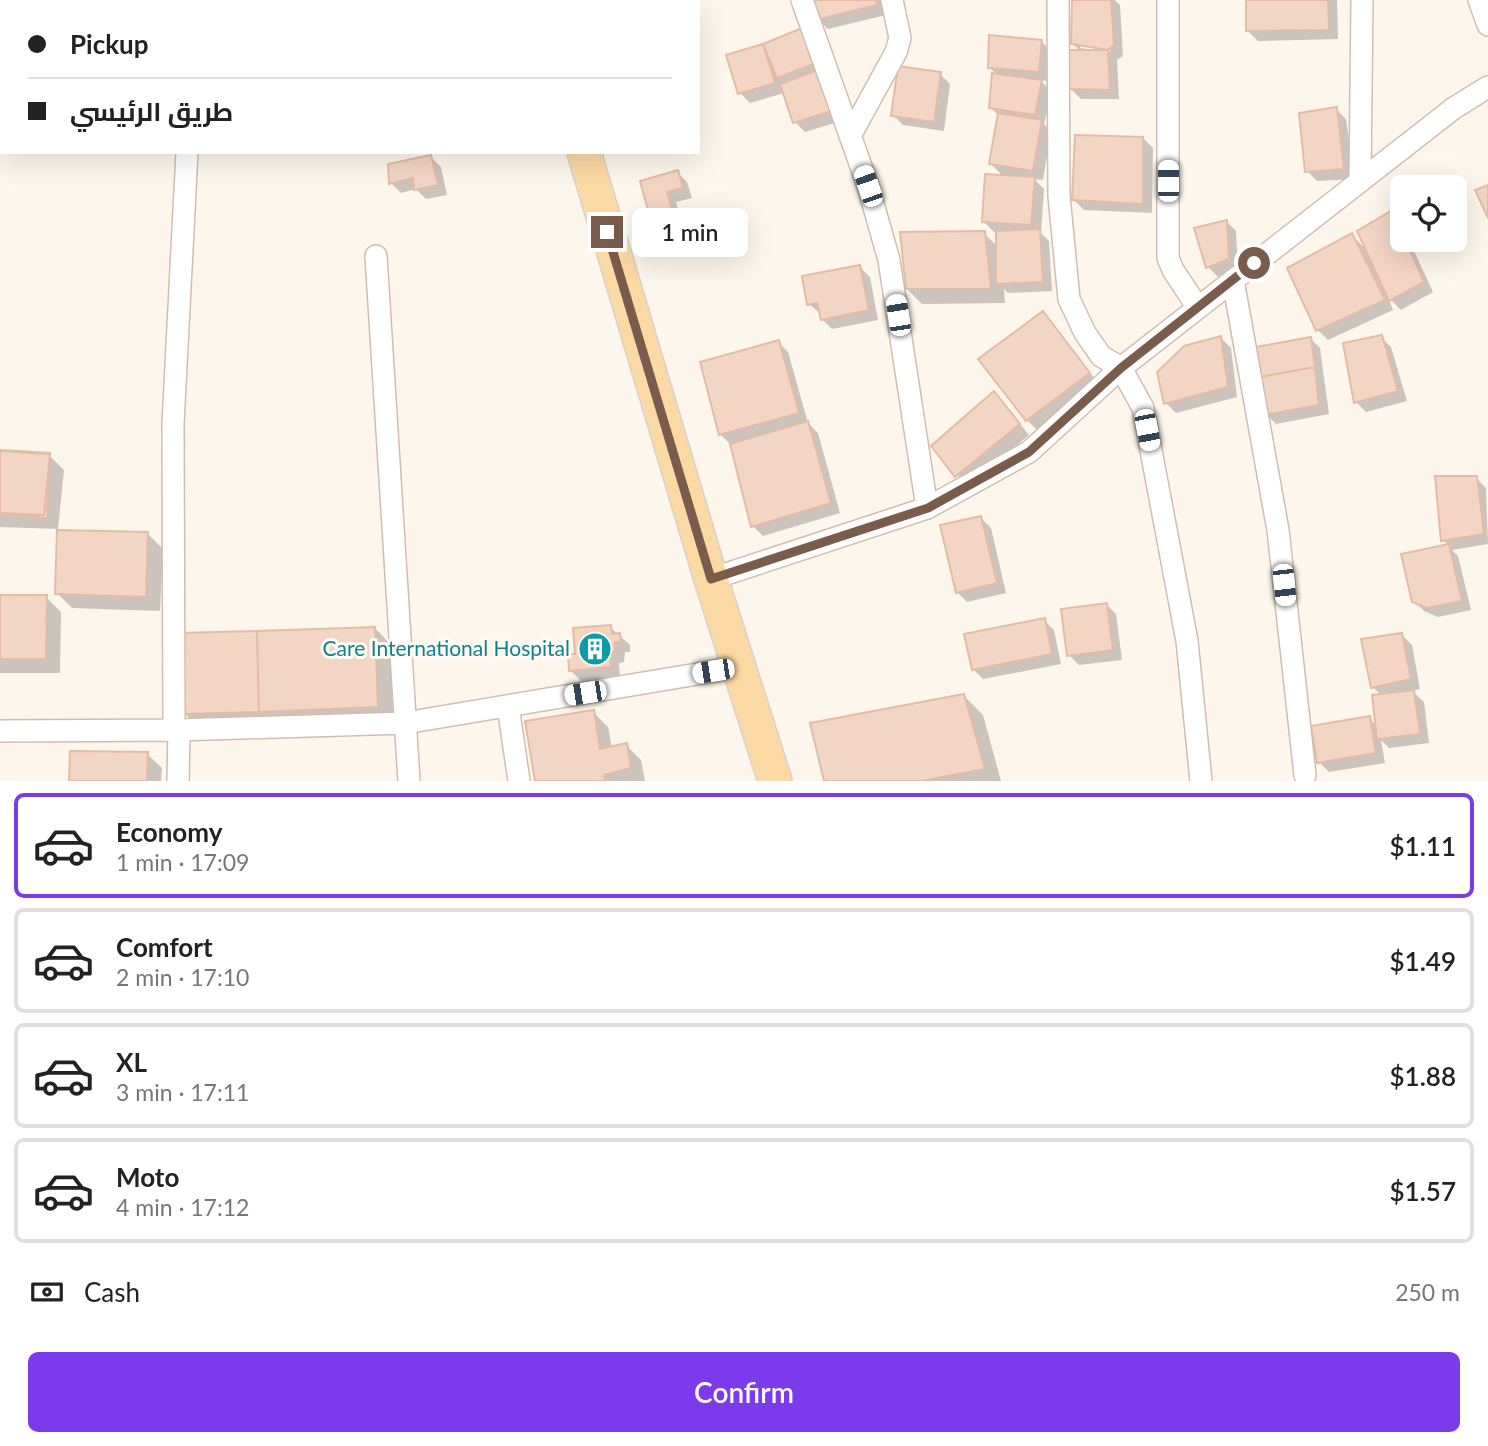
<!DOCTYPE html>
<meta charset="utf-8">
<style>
:root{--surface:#fff;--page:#f6f6f6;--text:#222;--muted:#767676;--line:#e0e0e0;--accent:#7c3aed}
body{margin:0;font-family:Lato,Cairo,sans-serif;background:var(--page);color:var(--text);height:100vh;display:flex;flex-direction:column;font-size:26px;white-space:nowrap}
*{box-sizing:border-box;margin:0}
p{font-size:23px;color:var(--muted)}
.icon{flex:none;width:38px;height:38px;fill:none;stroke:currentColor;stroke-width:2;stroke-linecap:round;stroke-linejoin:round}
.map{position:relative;height:781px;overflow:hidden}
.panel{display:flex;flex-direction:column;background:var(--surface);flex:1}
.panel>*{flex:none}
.hud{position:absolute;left:0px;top:0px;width:700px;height:154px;box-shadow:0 7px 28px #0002;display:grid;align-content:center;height:154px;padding:0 28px;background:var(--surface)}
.fabs{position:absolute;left:1390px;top:175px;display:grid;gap:14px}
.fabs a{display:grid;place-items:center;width:77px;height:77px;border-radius:10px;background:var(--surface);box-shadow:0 7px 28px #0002;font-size:35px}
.end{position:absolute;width:32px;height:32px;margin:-16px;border:9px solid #7a5c4d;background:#fff;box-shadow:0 0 0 4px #fff}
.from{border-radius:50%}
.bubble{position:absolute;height:49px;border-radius:10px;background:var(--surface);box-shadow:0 7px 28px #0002;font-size:23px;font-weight:600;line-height:49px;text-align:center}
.car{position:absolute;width:21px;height:42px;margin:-21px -10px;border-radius:9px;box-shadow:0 0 5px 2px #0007;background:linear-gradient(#fff 24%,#345 0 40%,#fff 0 76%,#345 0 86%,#fff 0)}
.hud b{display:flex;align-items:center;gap:24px;height:66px;font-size:26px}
.hud b+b{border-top:2px solid var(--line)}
.hud i{width:18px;height:18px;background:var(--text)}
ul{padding:12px 0 0;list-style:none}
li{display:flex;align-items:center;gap:21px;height:105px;margin:0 14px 10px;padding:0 14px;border:4px solid var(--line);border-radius:10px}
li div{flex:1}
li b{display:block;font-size:26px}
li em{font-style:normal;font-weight:600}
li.active{border-color:var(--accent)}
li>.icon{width:63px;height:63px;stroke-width:1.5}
.pay{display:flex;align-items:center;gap:18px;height:77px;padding:0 28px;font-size:26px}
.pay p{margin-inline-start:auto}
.action{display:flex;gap:14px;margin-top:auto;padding:14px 28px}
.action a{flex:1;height:80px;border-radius:10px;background:var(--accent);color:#fff;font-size:28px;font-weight:600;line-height:80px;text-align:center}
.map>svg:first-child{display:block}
.shadow{fill:#0003;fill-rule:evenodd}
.building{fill:#f3d5c3;stroke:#e6bba3;stroke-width:2}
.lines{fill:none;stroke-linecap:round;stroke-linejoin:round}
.minor-casing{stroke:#d1beb0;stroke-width:24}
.primary-casing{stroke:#dad1cd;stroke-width:36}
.minor{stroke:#fff;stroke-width:21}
.primary{stroke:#fbd9a5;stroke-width:33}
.route{stroke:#7a5c4d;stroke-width:9}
.labels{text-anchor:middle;stroke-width:6;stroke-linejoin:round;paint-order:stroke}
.culture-label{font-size:21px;fill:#0d838f;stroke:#fffaf3;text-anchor:end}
</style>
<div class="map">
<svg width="1488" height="781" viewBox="0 0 1488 781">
<rect width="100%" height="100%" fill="#fdf6ec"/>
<path class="shadow" d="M579 0H608L609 2H580Z
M813 0H883L886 15 828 29 818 19Z
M1073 0H1115L1120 5 1123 56 1117 60 1119 99H1081L1071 89 1080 51 1073 44ZM1080 44 1110 49V52L1080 48Z
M1248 0H1337L1338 39 1258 41 1248 31Z
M801 30 841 121 805 132 795 122 784 93 750 103 740 93 729 56Z
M1042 42 1052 52 1049 81 1040 80 1052 92 1044 124 1051 131 1043 180 1034 179 1044 189 1041 233 1049 241 1052 291 1008 293 1004 289 1005 303 922 304 907 289 984 233 997 246V232H994L984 222 1004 177 991 164 999 116 990 107 998 76 990 68Z
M0 70H2L0 139Z
M940 74 950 84 944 131 903 125 893 115Z
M1336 109 1346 119 1354 179 1317 181 1307 171Z
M1143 138 1153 148 1152 213 1084 210 1074 200Z
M431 157 441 167 447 195 426 199 416 189 401 193 391 183Z
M677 172 687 182 692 198 676 202 680 216 683 215 687 220 691 236 661 243 657 238 652 220Z
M1391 214 1401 224 1402 240H1409L1433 292 1401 310 1388 297 1393 310 1328 340 1318 330 1290 269 1352 236 1368 251Z
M1226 221 1236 231 1238 269 1218 277 1208 267Z
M860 267 870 277 878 320 832 329 822 319 821 314 809 304Z
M1043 313 1099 384 1037 430 1027 420Z
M1381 337 1391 347 1407 401 1366 412 1356 402Z
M1221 338 1231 348 1237 397 1176 413 1166 403Z
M1310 338 1320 348 1329 414 1276 424 1266 414Z
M778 342 788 352 808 423 818 433 840 513 763 536 753 526 731 445 721 435 702 364Z
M1004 404 1029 435 967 486 933 446Z
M0 453 49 455 64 470 58 529 0 527Z
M1476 478 1486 488 1488 544 1452 550 1458 556 1471 610 1438 617 1424 611 1414 601 1449 546 1443 540Z
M981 518 991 528 1006 593 967 602 957 592Z
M148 534 163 549 160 611 72 608 57 593Z
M0 596 46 597 61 612 60 673H0Z
M1106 604 1116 614 1122 660 1079 665 1069 655Z
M1044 620 1054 630 1061 664 983 679 973 669Z
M610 627 630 645V652H625L624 662 619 663 620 677 581 681 571 671 577 655Z
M375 628 394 648 396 726 199 728 184 713Z
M1402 635 1412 645 1420 689 1412 691 1424 702 1429 743 1389 748 1381 740 1385 763 1329 772 1319 762 1369 718 1377 726 1382 696 1373 687Z
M964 696 983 715 1001 781H826L812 724Z
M593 712 608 727 612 748 626 745 641 760 645 781H536L527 723Z
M72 753 147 754 162 768 161 781H71Z"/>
<path class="building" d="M812 0H876L877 5 816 20Z
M1072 0H1111L1114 45 1108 50 1071 44Z
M1246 0H1328L1329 30 1246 31Z
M802 28 816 63 777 78 763 44Z
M989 35 1042 40 1039 72 988 68Z
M763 44 775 83 738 94 726 55Z
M1069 50H1108L1110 90 1069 89Z
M898 66 941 72 934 122 891 116Z
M0 68H2L0 129Z
M818 70 832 111 793 123 780 84Z
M992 73 1042 80 1035 115 989 108Z
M1337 107 1344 169 1305 172 1299 113Z
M998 113 1042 120 1033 171 989 164Z
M1075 135 1143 137V204L1072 200Z
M431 155 438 185 414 190 413 178 389 184 388 164Z
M678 170 683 188 667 192 674 216 651 221 640 181Z
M985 174 1035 177 1031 225 982 222Z
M1488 185V218L1475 190Z
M1391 211 1402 233V240H1405L1424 282 1389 301 1357 231Z
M683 213 687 231 655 239 651 221Z
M1227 220 1229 259 1206 268 1194 228Z
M1040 229 1043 282 996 284V231Z
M985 231 991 289H906L900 232Z
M1352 233 1385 300 1316 331 1287 268Z
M860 265 869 310 821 320 817 303 807 305 802 276Z
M1043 311 1090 373 1026 421 978 359Z
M1382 335 1398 391 1354 403 1343 343Z
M1221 336 1228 387 1164 404 1157 372 1184 346Z
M1311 337 1315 367 1260 377 1256 347Z
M779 340 799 413 719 435 700 362Z
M1315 367 1319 405 1264 415 1260 377Z
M994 391 1020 424 955 477 931 446Z
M808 421 831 503 751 527 730 444Z
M0 450 50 453 47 518 0 514Z
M0 451 50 454 44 515 0 513Z
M1435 476H1477L1484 534 1441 541Z
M981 516 997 583 956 593 940 525Z
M57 530 148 532 146 597 55 594Z
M1449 544 1462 601 1427 608 1412 602 1401 554Z
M0 595H47L46 659H0Z
M1107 603 1113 650 1067 656 1061 609Z
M1045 618 1052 654 972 670 964 634Z
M611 625 612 634 620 633 621 642H615V652L610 653 611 667 569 671 568 654H575L573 628Z
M375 627 378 707 259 712 257 631Z
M257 631 259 712 183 714 181 633Z
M1402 633 1411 679 1371 688 1361 639Z
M1414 690 1420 734 1377 739 1372 695Z
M964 694 985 769 921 781H824L810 723Z
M594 710 600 749 627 743 631 768 604 775 605 781H535L525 721Z
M1370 716 1376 753 1317 763 1311 726Z
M70 751 148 752 147 781H69Z"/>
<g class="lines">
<defs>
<path id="minor" d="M802 0 868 186 889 260 927 508
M1058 0 1059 196 1069 299 1085 333 1101 356 1121 368 1143 408 1187 641 1201 781
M1168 0V258L1173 270 1198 308
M1479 0 1488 25
M194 2V0
M850 136 896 52 900 38 892 0
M1360 180 1362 0
M376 256 409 781
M1233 280 1278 530 1305 775
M711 579 927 508 1029 452 1121 368 1454 108 1488 87
M508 706 519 781
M0 731 179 730 405 723 739 667
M178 781 179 730 174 725 173 424 187 152"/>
<path id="primary" d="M538 0 539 2
M584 152 711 579 775 781"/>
</defs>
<use href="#minor" class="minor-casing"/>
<use href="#primary" class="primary-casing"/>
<use href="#minor" class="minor"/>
<use href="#primary" class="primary"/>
</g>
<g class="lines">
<path class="route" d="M607 232 711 579 928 508 1029 452 1121 368 1254 263"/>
</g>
<defs>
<symbol id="building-disc" viewBox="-11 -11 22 22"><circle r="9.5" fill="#0f9aa8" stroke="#fffaf3"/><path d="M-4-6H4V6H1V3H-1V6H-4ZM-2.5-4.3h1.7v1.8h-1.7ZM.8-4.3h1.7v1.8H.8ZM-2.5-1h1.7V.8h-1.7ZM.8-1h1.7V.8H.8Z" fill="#fff"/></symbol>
</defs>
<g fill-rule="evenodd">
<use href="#building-disc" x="576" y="630" width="38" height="38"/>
</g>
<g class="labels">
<g class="culture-label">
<text x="570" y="656">Care International Hospital</text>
</g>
</g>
</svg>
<div class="fabs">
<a><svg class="icon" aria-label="locate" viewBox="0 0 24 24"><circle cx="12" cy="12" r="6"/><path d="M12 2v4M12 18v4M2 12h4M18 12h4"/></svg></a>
</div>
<i class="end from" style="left:1254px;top:263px"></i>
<i class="end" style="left:607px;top:232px"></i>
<div class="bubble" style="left:632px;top:208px;width:116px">1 min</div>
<i class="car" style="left:1168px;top:181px;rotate:0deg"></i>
<i class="car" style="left:868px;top:186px;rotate:341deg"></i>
<i class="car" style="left:898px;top:315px;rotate:351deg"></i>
<i class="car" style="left:1147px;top:430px;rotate:169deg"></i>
<i class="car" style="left:1284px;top:585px;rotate:174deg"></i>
<i class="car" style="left:713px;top:671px;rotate:261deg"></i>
<i class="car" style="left:585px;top:693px;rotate:261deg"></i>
<div class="hud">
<b><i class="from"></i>Pickup</b>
<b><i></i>طريق الرئيسي</b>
</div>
</div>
<section class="panel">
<ul>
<li class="active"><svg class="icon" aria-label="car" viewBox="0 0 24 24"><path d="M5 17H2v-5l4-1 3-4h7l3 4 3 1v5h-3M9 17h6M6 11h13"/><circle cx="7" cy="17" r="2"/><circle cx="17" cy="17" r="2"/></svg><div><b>Economy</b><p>1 min · 17:09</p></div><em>$1.11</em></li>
<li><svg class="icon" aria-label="car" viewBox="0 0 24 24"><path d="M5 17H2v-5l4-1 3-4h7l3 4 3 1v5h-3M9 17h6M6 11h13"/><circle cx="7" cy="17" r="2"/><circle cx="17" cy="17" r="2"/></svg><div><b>Comfort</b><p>2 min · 17:10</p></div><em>$1.49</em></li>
<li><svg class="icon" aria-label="car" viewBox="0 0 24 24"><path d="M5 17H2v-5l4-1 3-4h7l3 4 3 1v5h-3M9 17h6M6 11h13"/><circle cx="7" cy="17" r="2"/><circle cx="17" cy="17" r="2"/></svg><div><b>XL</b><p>3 min · 17:11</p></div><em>$1.88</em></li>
<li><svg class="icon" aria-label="car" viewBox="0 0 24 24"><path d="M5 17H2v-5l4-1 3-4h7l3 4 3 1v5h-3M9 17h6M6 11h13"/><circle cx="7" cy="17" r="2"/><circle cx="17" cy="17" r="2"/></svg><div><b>Moto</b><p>4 min · 17:12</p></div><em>$1.57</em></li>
</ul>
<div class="pay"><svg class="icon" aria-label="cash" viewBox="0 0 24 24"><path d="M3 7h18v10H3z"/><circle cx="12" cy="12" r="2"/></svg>Cash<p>250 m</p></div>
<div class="action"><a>Confirm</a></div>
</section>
